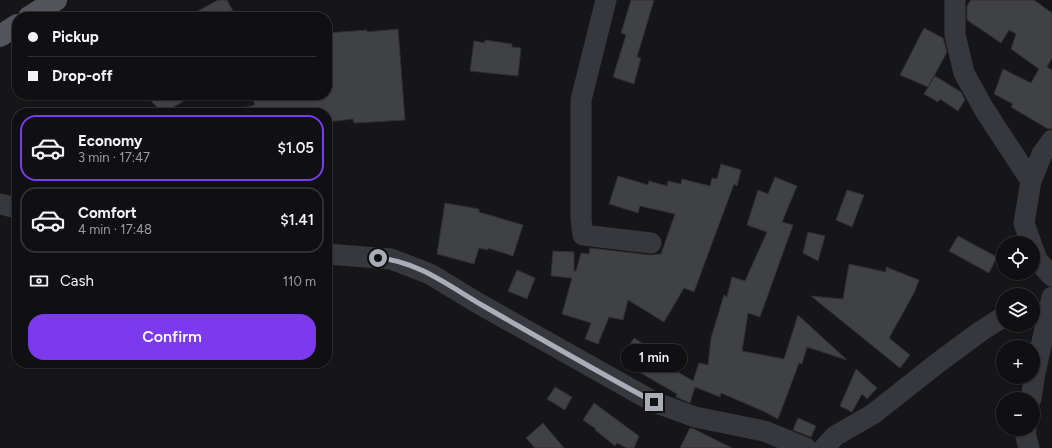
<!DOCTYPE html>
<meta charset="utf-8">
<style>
:root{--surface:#101012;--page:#1e1e20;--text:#f1f3f6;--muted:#9c9d9f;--line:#303032;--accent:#7c3aed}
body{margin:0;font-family:Figtree,sans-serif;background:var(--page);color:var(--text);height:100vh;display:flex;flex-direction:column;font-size:15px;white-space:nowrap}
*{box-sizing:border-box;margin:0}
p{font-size:13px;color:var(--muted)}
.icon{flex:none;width:22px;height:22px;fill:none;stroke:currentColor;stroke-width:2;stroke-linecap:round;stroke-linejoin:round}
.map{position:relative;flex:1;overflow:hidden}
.drawer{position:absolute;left:12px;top:108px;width:320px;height:260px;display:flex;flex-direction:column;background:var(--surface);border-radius:16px;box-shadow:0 1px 3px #0004,0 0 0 1px var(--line)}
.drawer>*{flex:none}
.hud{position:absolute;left:12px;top:12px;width:320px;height:88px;border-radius:16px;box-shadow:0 1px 3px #0004,0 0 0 1px var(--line);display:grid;align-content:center;height:88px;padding:0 16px;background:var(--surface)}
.controls{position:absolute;left:996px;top:236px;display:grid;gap:8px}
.controls a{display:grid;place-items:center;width:44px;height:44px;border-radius:50%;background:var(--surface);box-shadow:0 1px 3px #0004,0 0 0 1px var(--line);font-size:20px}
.end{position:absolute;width:18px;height:18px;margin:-9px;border:5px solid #a8adb8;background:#111;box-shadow:0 0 0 2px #111}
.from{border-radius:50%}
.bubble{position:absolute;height:28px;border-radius:14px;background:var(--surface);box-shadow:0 1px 3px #0004,0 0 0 1px var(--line);font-size:13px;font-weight:600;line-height:28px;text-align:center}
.hud b{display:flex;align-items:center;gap:14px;height:38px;font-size:15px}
.hud b+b{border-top:1px solid var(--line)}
.hud i{width:10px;height:10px;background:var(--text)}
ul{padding:7px 0 0;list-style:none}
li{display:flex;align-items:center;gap:12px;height:66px;margin:0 8px 6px;padding:0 8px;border:2px solid var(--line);border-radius:16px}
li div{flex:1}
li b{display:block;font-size:15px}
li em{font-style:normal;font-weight:600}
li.current{border-color:var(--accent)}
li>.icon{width:36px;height:36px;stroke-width:1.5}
.pay{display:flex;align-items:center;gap:10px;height:44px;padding:0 16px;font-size:15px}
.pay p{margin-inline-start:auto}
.button{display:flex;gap:8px;margin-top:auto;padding:8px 16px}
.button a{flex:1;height:46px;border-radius:16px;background:var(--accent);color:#fff;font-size:16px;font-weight:600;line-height:46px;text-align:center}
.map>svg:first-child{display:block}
.building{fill:#404145;stroke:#303034}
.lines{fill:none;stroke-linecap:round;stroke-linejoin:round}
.minor{stroke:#37383d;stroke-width:21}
.major{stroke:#53555c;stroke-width:22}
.route{stroke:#a8adb8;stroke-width:5}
</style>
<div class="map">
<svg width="1052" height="448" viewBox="0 0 1052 448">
<rect width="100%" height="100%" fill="#161618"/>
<path class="building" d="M218 0H227L236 17H187Z
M631 0H654L637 57 641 58 634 84 613 77 626 35 621 33Z
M971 0H1034L1052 13V58L1047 67 1052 70V128L1048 129 1011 107 1013 104 994 94 1003 69 1031 83 1039 69 1011 49 1016 34 1009 30 1001 43 967 20V6Z
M924 28 943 38 947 52 928 87 900 75Z
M398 29 405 120 354 123 353 119 327 122V113H244L243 108 255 105 253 100 268 95 270 101 291 95H327V33L367 30V32Z
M485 40 512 44V47L521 48 518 76 470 71 474 41 485 43Z
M935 76 961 92 965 100 958 111 940 99 938 102 924 94Z
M145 95H194L163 113Z
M721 164 741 170 737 186 734 184 694 292 684 288 664 322 628 300 623 320 609 317 598 344 585 339 591 323 562 314 572 278 551 276 553 251 574 252V272V271H576L581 253 589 254 590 248 650 255 661 254 675 214 640 206 638 213 609 204 618 176 648 185 649 181 667 186 668 181 681 184 682 179 710 186 712 178 717 179Z
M775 177 797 186 782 222 793 225 760 317 748 313 742 351 784 359 798 315 847 360 807 347 802 364 799 363 778 419 763 411 721 393 720 397 695 387 690 403 676 397 677 394 634 369 636 366 633 364 637 358 626 351 634 338 664 357 661 362 693 381 699 363 708 365 711 338 724 295 727 297 732 277 745 281 767 232 747 225 758 190 768 194Z
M847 190 864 195 852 227 836 220Z
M445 203 479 209V212L523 225 513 256 488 248V250L479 248 474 264 437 254Z
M808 232 825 236 818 261 803 253Z
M958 236 997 257 989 273 949 251Z
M849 264 886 272V267L919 280 914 293 889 338 910 355 900 368 811 296 843 299Z
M517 270 535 278 527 299 508 291Z
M856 369 877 388 867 399 862 394 852 412 840 406Z
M555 387 572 397 565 410 547 399Z
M594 403 639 436 634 448H627L617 443 615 446 595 430 596 429 583 420Z
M798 418 816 426 811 437 793 430Z
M543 423 564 448H535L526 438Z
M690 428 694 429 732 448H680Z"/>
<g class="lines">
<path class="minor" d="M606 0 581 100V219L583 235 651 243
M955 0V35L964 73 984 109 1031 181
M0 204 17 208
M1031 243 1024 223 1031 181 1042 154 1052 140
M1033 248 1037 260 1052 276
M327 254 391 259 430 274 476 302 654 402 695 417 764 431 806 448
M1031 399 1035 373 1052 297
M1026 429 1025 433 1029 448
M824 448 835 436 873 414 939 362 981 331 1003 317"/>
<path class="major" d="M29 17 56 0
M0 36 17 25"/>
</g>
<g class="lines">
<path class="route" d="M378 258C419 261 453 289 487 308 543 340 598 372 654 402"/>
</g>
</svg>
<div class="controls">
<a><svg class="icon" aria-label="locate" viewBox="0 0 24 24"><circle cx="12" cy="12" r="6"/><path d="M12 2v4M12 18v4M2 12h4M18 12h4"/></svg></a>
<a><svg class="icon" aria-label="layers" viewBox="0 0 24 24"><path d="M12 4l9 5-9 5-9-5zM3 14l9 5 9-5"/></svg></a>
<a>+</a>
<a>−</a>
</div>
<i class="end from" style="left:378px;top:258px"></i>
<i class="end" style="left:654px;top:402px"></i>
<div class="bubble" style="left:621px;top:344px;width:66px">1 min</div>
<div class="hud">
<b><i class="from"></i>Pickup</b>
<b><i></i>Drop-off</b>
</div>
<section class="drawer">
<ul>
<li class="current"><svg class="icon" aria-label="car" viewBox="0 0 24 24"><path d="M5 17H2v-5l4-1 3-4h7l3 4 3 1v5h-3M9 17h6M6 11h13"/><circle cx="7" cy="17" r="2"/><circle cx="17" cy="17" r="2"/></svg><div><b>Economy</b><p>3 min · 17:47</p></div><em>$1.05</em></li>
<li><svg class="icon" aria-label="car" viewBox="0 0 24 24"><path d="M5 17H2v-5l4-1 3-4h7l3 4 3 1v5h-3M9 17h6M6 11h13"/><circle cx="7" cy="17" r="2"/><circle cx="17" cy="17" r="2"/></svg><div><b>Comfort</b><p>4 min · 17:48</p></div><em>$1.41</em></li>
</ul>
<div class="pay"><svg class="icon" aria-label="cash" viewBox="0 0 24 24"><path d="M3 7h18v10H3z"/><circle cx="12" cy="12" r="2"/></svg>Cash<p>110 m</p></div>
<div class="button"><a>Confirm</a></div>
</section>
</div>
